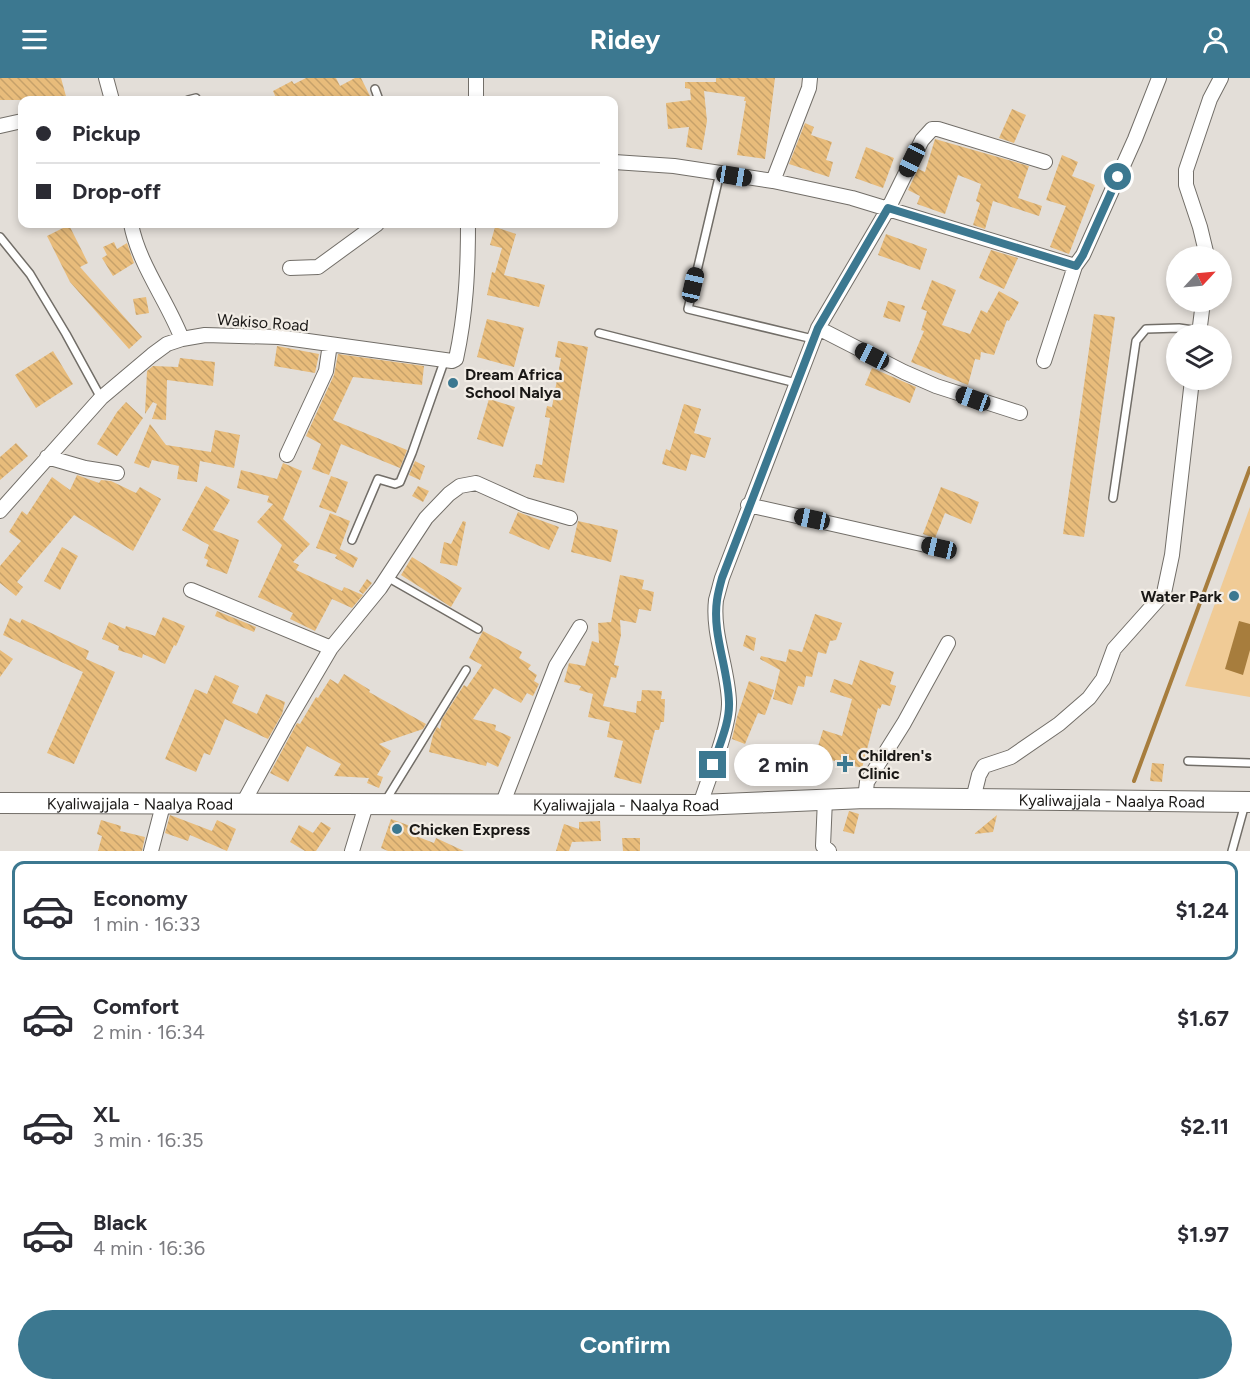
<!DOCTYPE html>
<meta charset="utf-8">
<style>
:root{--surface:#fff;--page:#f7f7f7;--text:#2b2b33;--muted:#7c7c81;--line:#e1e1e2;--accent:#3c7890}
body{margin:0;font-family:Figtree,sans-serif;background:var(--page);color:var(--text);height:100vh;display:flex;flex-direction:column;font-size:22px;white-space:nowrap}
*{box-sizing:border-box;margin:0}
p{font-size:20px;color:var(--muted)}
.icon{flex:none;width:33px;height:33px;fill:none;stroke:currentColor;stroke-width:2;stroke-linecap:round;stroke-linejoin:round}
.map{position:relative;height:773px;overflow:hidden}
.sheet{display:flex;flex-direction:column;background:var(--surface);flex:1}
.sheet>*{flex:none}
.banner{position:absolute;left:18px;top:18px;width:600px;height:132px;border-radius:12px;box-shadow:0 3px 9px #0003;display:grid;align-content:center;height:132px;padding:0 18px;background:var(--surface)}
.needle{width:39px;rotate:64deg}
.tools{position:absolute;left:1166px;top:168px;display:grid;gap:12px}
.tools a{display:grid;place-items:center;width:66px;height:66px;border-radius:50%;background:var(--surface);box-shadow:0 3px 9px #0003;font-size:30px}
.end{position:absolute;width:27px;height:27px;margin:-14px;border:8px solid #3c7890;background:#fff;box-shadow:0 0 0 3px #fff}
.from{border-radius:50%}
.bubble{position:absolute;height:42px;border-radius:21px;background:var(--surface);box-shadow:0 3px 9px #0003;font-size:20px;font-weight:700;line-height:42px;text-align:center}
.car{position:absolute;width:18px;height:36px;margin:-18px -9px;border-radius:8px;box-shadow:0 0 4px 2px #0007;background:linear-gradient(#222 24%,#8ab4d8 0 40%,#222 0 76%,#8ab4d8 0 86%,#222 0)}
.banner b{display:flex;align-items:center;gap:21px;height:57px;font-size:22px}
.banner b+b{border-top:2px solid var(--line)}
.banner i{width:15px;height:15px;background:var(--text)}
ul{padding:10px 0 0;list-style:none}
li{display:flex;align-items:center;gap:18px;height:99px;margin:0 12px 9px;padding:0 6px;border:3px solid transparent;border-radius:12px}
li div{flex:1}
li b{display:block;font-size:22px}
li em{font-style:normal;font-weight:700}
li.on{border-color:var(--accent)}
li>.icon{width:54px;height:54px;stroke-width:1.5}
.button{display:flex;gap:12px;margin-top:auto;padding:12px 18px}
.button a{flex:1;height:69px;border-radius:36px;background:var(--accent);color:#fff;font-size:24px;font-weight:700;line-height:69px;text-align:center}
header{display:flex;justify-content:space-between;align-items:center;height:78px;padding:0 18px;background:var(--accent);color:#fff;font-size:27px;font-weight:700}
.map>svg:first-child{display:block}
.pitch{fill:#f0cb96}
.water{fill:#a77d3d}
.lines{fill:none;stroke-linecap:round;stroke-linejoin:round}
.stream{stroke:#a77d3d;stroke-width:4}
.building{fill:url(#building-back-hatch)}
.lane-casing{stroke:#726e68;stroke-width:10}
.street-casing{stroke:#726e68;stroke-width:16}
.secondary-casing{stroke:#726e68;stroke-width:22}
.lane{stroke:#fff;stroke-width:7}
.street{stroke:#fff;stroke-width:14}
.secondary{stroke:#fff;stroke-width:20}
.route{stroke:#3c7890;stroke-width:8}
.poi-dot{fill:#3c7890;stroke:#f1ece5;stroke-width:2}
.labels{text-anchor:middle;stroke-width:4.5;stroke-linejoin:round;paint-order:stroke}
.street-label{font-size:16px;fill:#1a1816;stroke:#f1ece5}
.poi-label{font-size:16px;font-weight:bold;fill:#1a1816;stroke:#f1ece5;text-anchor:start}
</style>
<header><svg class="icon" aria-label="menu" viewBox="0 0 24 24"><path d="M4 6h16M4 12h16M4 18h16"/></svg>Ridey<svg class="icon" aria-label="person" viewBox="0 0 24 24"><circle cx="12" cy="8" r="4"/><path d="M4 21q1-7 8-7t8 7"/></svg></header>
<div class="map">
<svg width="1250" height="773" viewBox="0 0 1250 773">
<defs>
<pattern id="building-back-hatch" width="6" height="6" patternUnits="userSpaceOnUse" patternTransform="scale(1.5)"><rect width="6" height="6" fill="#e8bc7b"/><path d="M-1 5l2 2M0 0l6 6M5-1l2 2" fill="none" stroke="#c6a16a"/></pattern>
</defs>
<rect width="100%" height="100%" fill="#e3ded8"/>
<path class="pitch" d="M1250 429V619L1185 608Z"/>
<path class="water" d="M1239 543 1250 546V572L1243 597 1225 591Z"/>
<g class="lines">
<path class="stream" d="M1134 703 1250 390"/>
</g>
<path class="building" d="M0 0H61L67 22H0Z
M306 0H336L340 8 355 0H361L372 22H277L273 13 292 3 294 6Z
M716 0H775L765 81 737 77 746 23H744L745 19 704 13 707 43 702 72 686 69 689 49 668 51 666 25 691 22 690 11 685 10V4H716Z
M1012 31 1026 37 1014 65 999 60Z
M805 45 814 49 811 57 832 64 826 82 833 84 829 99 789 86Z
M935 61 1029 88 1018 120 1042 128 1039 138 993 123 985 151 973 147 980 125 976 123 981 106 958 97 945 136 917 126 920 118 908 112 918 91 925 94Z
M866 69 894 80 883 110 855 100Z
M1062 77 1078 84 1072 98 1095 107 1069 176 1050 169 1066 128 1046 122Z
M69 147 88 185 80 189 142 259 129 271 70 204 47 158Z
M495 149 516 156 504 197 545 207 539 229 487 217 492 194 495 195 502 170 490 167Z
M886 156 927 171 920 192 878 177Z
M114 164 117 171 127 165 134 185 113 198 102 180 107 177 103 169Z
M991 172 1018 180 1004 211 979 200Z
M932 202 956 212 942 247 970 256 981 232 987 235 999 213 1019 224 1009 243 1007 242 994 277 981 274 980 282 975 281 968 307 911 284 924 253 921 252 927 233 921 231Z
M146 219 149 235 136 237 133 221Z
M888 223 905 228 900 244 883 239Z
M1094 236 1115 239 1084 459 1063 456Z
M487 241 524 250 514 289 477 279Z
M558 263 588 269 564 405 533 399 536 386 542 387 550 340 545 339 547 328 552 329 561 280 555 279Z
M277 268 319 276 315 295 274 288Z
M53 273 73 306 36 330 15 297Z
M338 276 424 288 422 307 353 299 333 342 407 372 400 390 341 366 329 397 312 391 321 366 306 358 334 297Z
M180 280 215 284 213 308 167 302 166 342 152 341 157 326 153 324 145 336 147 293 153 288 178 289Z
M872 290 916 309 910 325 865 307Z
M489 321 515 329 503 369 477 361Z
M126 324 143 340 117 378 97 366 117 334Z
M684 326 701 331 694 355 711 360 705 380 691 376 686 393 662 386 666 371 670 373Z
M150 346 166 367 211 374 215 352 240 357 234 390 200 383 197 404 177 401 179 388 152 382 149 390 134 385Z
M16 365 28 378 0 402V379Z
M415 383 425 388 420 402 409 397Z
M283 385 302 393 283 441 310 466 293 484 299 487 296 492 342 513 344 509 363 517 352 530 332 521 315 553 290 541 293 535 258 519 282 467 257 444 273 426 267 424 269 418 237 410 241 392 277 401Z
M77 397 99 405 101 402 111 403 136 415 140 409 161 421 133 473 74 437 17 504 23 509 16 518 0 505V488L21 463 9 454 22 433 27 437 52 399 70 412Z
M331 398 348 404 336 435 319 429Z
M206 408 230 422 213 452 239 462 227 496 206 488 208 482 204 480 209 467 182 452Z
M418 408 429 413 423 424 412 418Z
M941 409 979 424 971 446 945 435 935 460 923 456Z
M518 434 559 449 549 472 509 455Z
M330 435 350 443 339 473 340 471 358 480 353 490 335 480 337 477 316 470Z
M463 443 466 444 457 488 440 485 444 464 451 466Z
M578 443 618 452 611 484 571 474Z
M62 469 78 478 60 512 44 503Z
M412 479 462 510 451 529 401 497Z
M620 497 644 502 642 511 654 514 651 533 639 531 636 545 620 542 621 557 614 587 619 588 616 600 611 599 603 628 636 635 637 623H641L642 612 662 613 661 621H665L664 644H661L659 652H655L641 706 614 699 623 663 607 659 610 644 588 639 593 616 579 612 581 608 564 604 569 585 585 588 592 563 599 565 598 545 611 544Z
M367 501 372 505 363 516 359 513Z
M217 533 256 549 254 554 215 538Z
M815 536 842 545 836 562 830 563 826 576 818 574 812 599 806 598 804 609 798 608 792 627 773 621 780 592 760 581 761 578 786 584 789 571 802 574Z
M163 539 185 548 176 568 174 567 165 586 143 576 142 580 118 572 119 568 102 561 109 544 125 551 126 548 155 558Z
M10 540 20 545 22 541 89 573 86 581 115 594 74 686 47 675 83 594 3 557Z
M483 553 522 574 519 580 531 587 528 591 537 597 534 603 539 606 533 618 527 615 521 625 494 610 473 641 496 647 495 652 511 659 498 689 487 684 486 688 429 674 433 657 437 649 440 651 442 641 464 607 467 609 482 587 469 580Z
M746 557 756 560 754 573 743 568Z
M0 572 13 581 0 599Z
M860 582 894 594 890 606 896 608 890 628 882 626 880 631 878 630 862 690 815 678 823 652 842 658 852 621 830 614 834 601 852 607Z
M344 596 370 612 369 614 426 646 423 651 379 666 391 673 377 697 383 699 379 710 367 705 369 700 334 698 341 686 307 668 288 704 270 695 297 645 300 646 316 619 318 620 330 601 338 606Z
M215 597 239 608 232 625 257 636 266 616 285 624 282 636 268 661 225 641 210 677 204 675 196 694 165 681 195 611 207 616Z
M749 603 774 612 765 637 758 635 745 666 732 661 737 639Z
M1152 685 1164 686 1162 704 1150 703Z
M849 733 859 736 854 756 843 753Z
M170 737 212 753 217 742 236 751 227 773 190 757 188 763 165 755Z
M997 737 993 754 974 756Z
M391 741 416 750 413 757 434 765 436 760 464 773H388L381 770Z
M101 742 121 748 120 753 145 759 142 773H98L102 758 97 756Z
M600 743 601 763 572 764 569 773H556L564 746 579 751V744Z
M321 744 331 750 316 773H305L290 764 299 747 313 755Z
M622 760H640V773H623Z"/>
<g class="lines">
<defs>
<path id="lane" d="M375 11 379 22
M188 22 196 20
M720 95 688 231 813 261
M0 159 30 196 66 256 101 320
M599 255 796 305
M1113 420 1136 263 1146 251 1179 250 1200 253
M352 462 378 401 395 406 400 404 412 375 445 281
M387 499 478 551
M1188 683 1250 685
M386 722 466 592
M1232 773 1245 726"/>
<path id="street" d="M106 0 112 22
M476 22V0
M0 48 22 43
M614 84 674 88 773 103 852 120 1075 188
M773 103 809 10 810 0
M131 146C139 187 167 222 182 261
M1207 178 1200 149 1186 107V92L1210 21 1221 0
M290 190 318 189 377 146
M818 250 904 294 936 308 1020 335
M1199 256 1203 224
M1044 283 1075 188 1083 177 1135 61 1159 0
M287 377 326 293 330 266
M47 379 85 390 117 395
M748 427 939 470
M0 433 101 320 152 277 167 266 182 261 205 257 279 259 452 283 456 281C466 235 468 192 468 146
M191 512 331 570
M865 720 867 704 904 645 948 565
M825 721 823 768 829 773
M973 721 979 697 984 688 1011 679 1059 646 1089 620 1103 601 1114 571 1164 515 1172 477 1192 302
M242 727 288 643 331 570 380 510 426 440 449 416 460 408 476 405 525 427 570 440
M502 727 556 588 580 549
M700 727C708 701 730 649 729 624 728 590 712 556 716 522 718 515 720 507 722 500L818 250 888 131 922 62 932 51H938L1045 84
M151 773 163 727
M352 773 366 727"/>
<g id="secondary">
<path id="s1" d="M0 725 700 727 865 720 1250 724"/>
</g>
</defs>
<use href="#lane" class="lane-casing"/>
<use href="#street" class="street-casing"/>
<use href="#secondary" class="secondary-casing"/>
<use href="#lane" class="lane"/>
<use href="#street" class="street"/>
<use href="#secondary" class="secondary"/>
</g>
<g class="lines">
<path class="route" d="M713 687C719 667 730 645 729 624 728 590 712 556 717 522 718 515 720 507 722 500L818 250 888 130 1076 188 1083 177 1118 99"/>
</g>
<g class="poi-dot">
<circle cx="453" cy="305" r="6"/>
<circle cx="1234" cy="518" r="6"/>
<path d="M842 677h6v6h6v6h-6v6h-6v-6h-6v-6h6z"/>
<circle cx="397" cy="751" r="6"/>
</g>
<g class="labels">
<g class="street-label">
<text transform="translate(263 244) rotate(4)" y="6">Wakiso Road</text>
<text dy="6" stroke="none"><textPath href="#s1" startOffset="1112">Kyaliwajjala - Naalya Road</textPath></text>
<text dy="6" stroke="none"><textPath href="#s1" startOffset="140">Kyaliwajjala - Naalya Road</textPath></text>
<text dy="6" stroke="none"><textPath href="#s1" startOffset="626">Kyaliwajjala - Naalya Road</textPath></text>
</g>
<g class="poi-label">
<text x="465" y="302">Dream Africa<tspan x="465" dy="18">School Nalya</tspan></text>
<text x="1222" y="524" text-anchor="end">Water Park</text>
<text x="858" y="683">Children's<tspan x="858" dy="18">Clinic</tspan></text>
<text x="409" y="757">Chicken Express</text>
</g>
</g>
</svg>
<div class="tools">
<a><svg class="needle" viewBox="-14 -14 28 28"><path d="M0-13l5 13h-10z" fill="#e53935"/><path d="M0 13l5-13h-10z" fill="#7c7c81"/></svg></a>
<a><svg class="icon" aria-label="layers" viewBox="0 0 24 24"><path d="M12 4l9 5-9 5-9-5zM3 14l9 5 9-5"/></svg></a>
</div>
<i class="end from" style="left:1118px;top:99px"></i>
<i class="end" style="left:713px;top:687px"></i>
<div class="bubble" style="left:734px;top:666px;width:99px">2 min</div>
<i class="car" style="left:912px;top:82px;rotate:206deg"></i>
<i class="car" style="left:734px;top:98px;rotate:99deg"></i>
<i class="car" style="left:693px;top:207px;rotate:13deg"></i>
<i class="car" style="left:872px;top:278px;rotate:297deg"></i>
<i class="car" style="left:973px;top:321px;rotate:290deg"></i>
<i class="car" style="left:812px;top:441px;rotate:282deg"></i>
<i class="car" style="left:939px;top:470px;rotate:283deg"></i>
<div class="banner">
<b><i class="from"></i>Pickup</b>
<b><i></i>Drop-off</b>
</div>
</div>
<section class="sheet">
<ul>
<li class="on"><svg class="icon" aria-label="car" viewBox="0 0 24 24"><path d="M5 17H2v-5l4-1 3-4h7l3 4 3 1v5h-3M9 17h6M6 11h13"/><circle cx="7" cy="17" r="2"/><circle cx="17" cy="17" r="2"/></svg><div><b>Economy</b><p>1 min · 16:33</p></div><em>$1.24</em></li>
<li><svg class="icon" aria-label="car" viewBox="0 0 24 24"><path d="M5 17H2v-5l4-1 3-4h7l3 4 3 1v5h-3M9 17h6M6 11h13"/><circle cx="7" cy="17" r="2"/><circle cx="17" cy="17" r="2"/></svg><div><b>Comfort</b><p>2 min · 16:34</p></div><em>$1.67</em></li>
<li><svg class="icon" aria-label="car" viewBox="0 0 24 24"><path d="M5 17H2v-5l4-1 3-4h7l3 4 3 1v5h-3M9 17h6M6 11h13"/><circle cx="7" cy="17" r="2"/><circle cx="17" cy="17" r="2"/></svg><div><b>XL</b><p>3 min · 16:35</p></div><em>$2.11</em></li>
<li><svg class="icon" aria-label="car" viewBox="0 0 24 24"><path d="M5 17H2v-5l4-1 3-4h7l3 4 3 1v5h-3M9 17h6M6 11h13"/><circle cx="7" cy="17" r="2"/><circle cx="17" cy="17" r="2"/></svg><div><b>Black</b><p>4 min · 16:36</p></div><em>$1.97</em></li>
</ul>
<div class="button"><a>Confirm</a></div>
</section>
